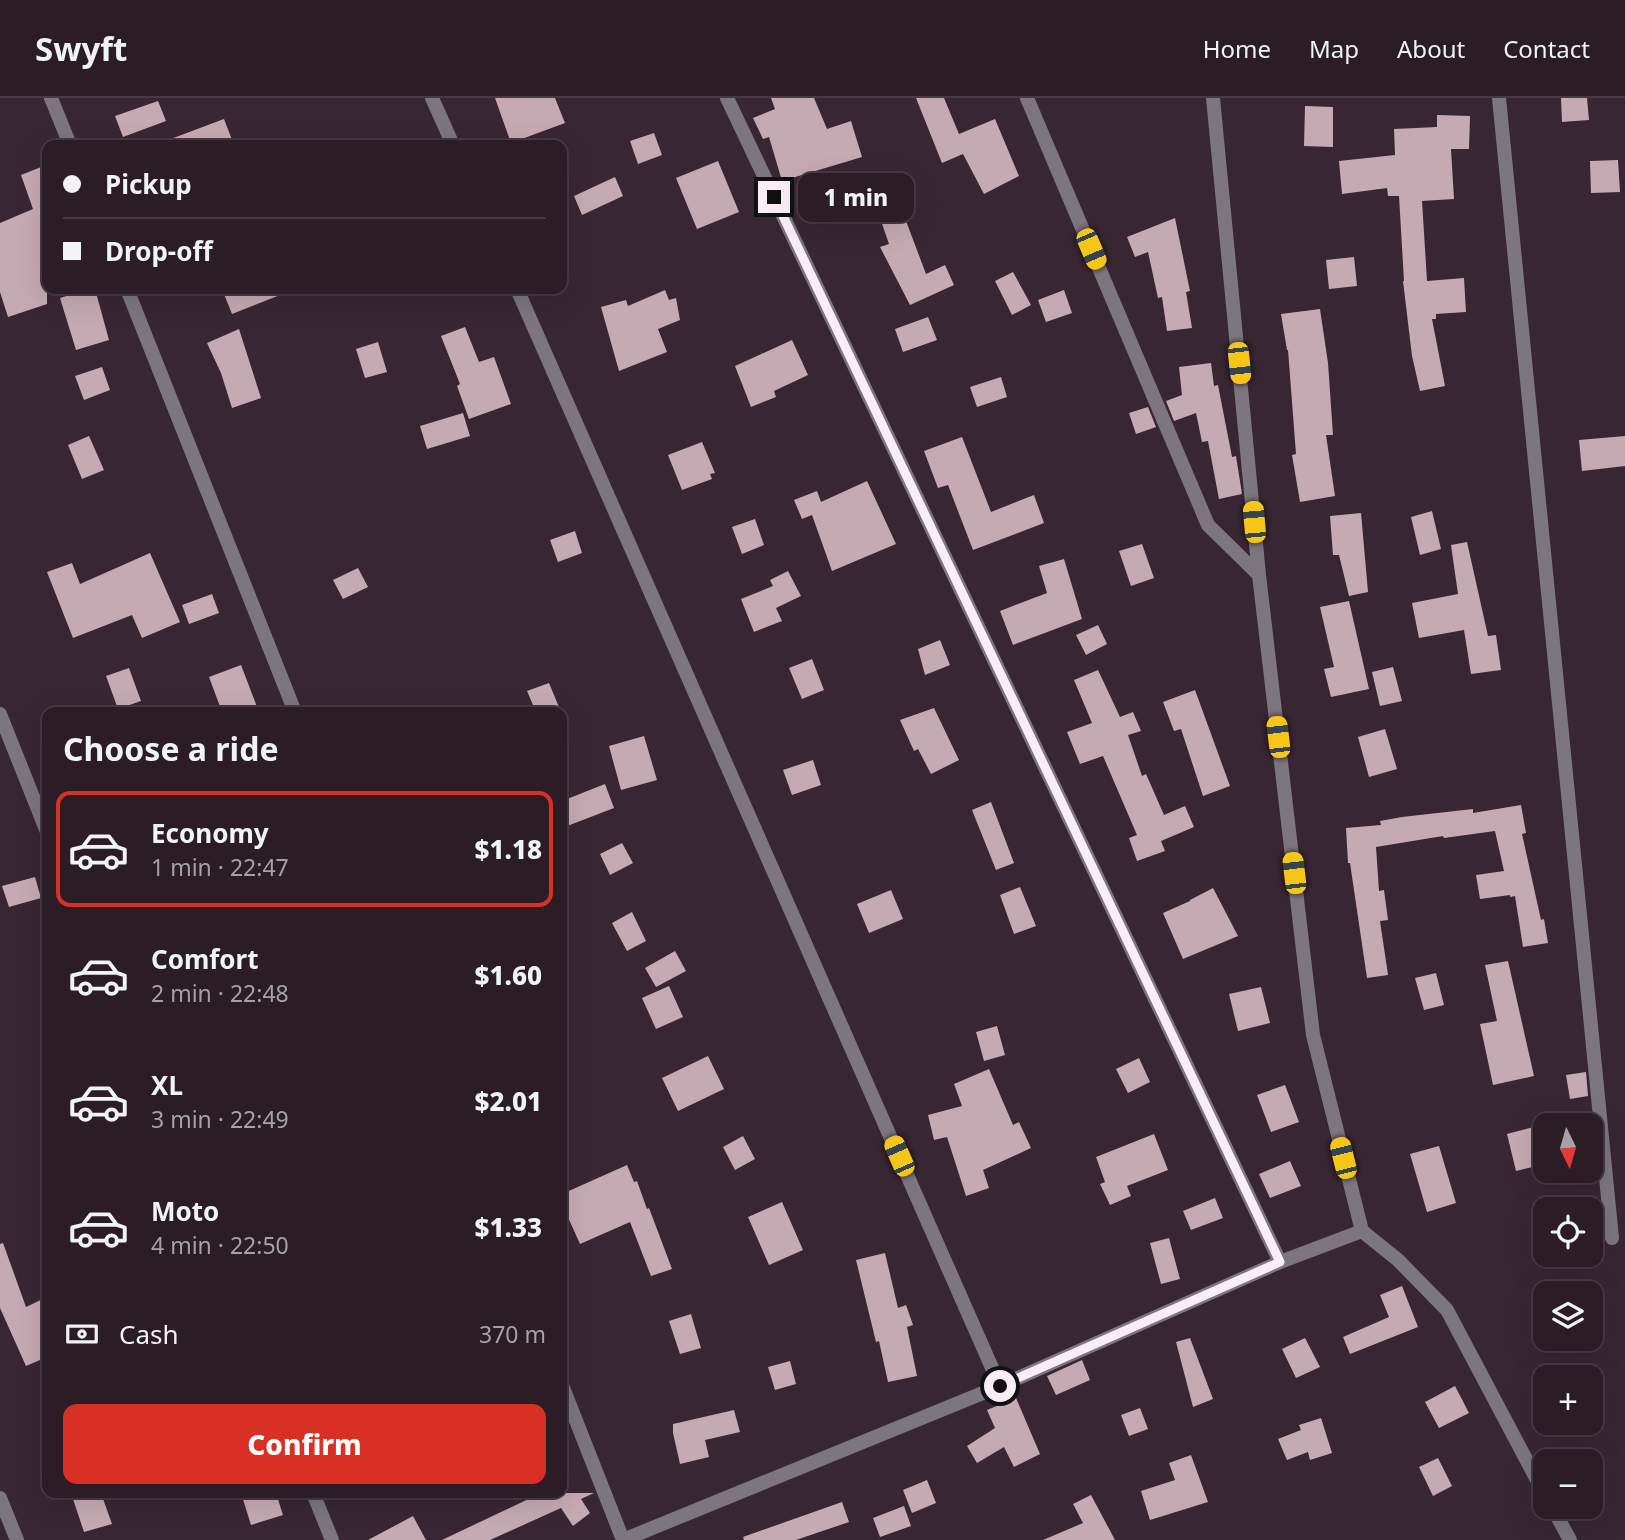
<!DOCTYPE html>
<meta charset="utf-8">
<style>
:root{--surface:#2b1c26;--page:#372932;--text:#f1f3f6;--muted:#a6a1a7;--line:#473a43;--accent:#d93025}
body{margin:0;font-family:"Noto Sans",sans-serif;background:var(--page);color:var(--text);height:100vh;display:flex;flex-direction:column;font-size:26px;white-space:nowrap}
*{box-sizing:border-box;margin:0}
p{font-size:23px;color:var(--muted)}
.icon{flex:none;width:38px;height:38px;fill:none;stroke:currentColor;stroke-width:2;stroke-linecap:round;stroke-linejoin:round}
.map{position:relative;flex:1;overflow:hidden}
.details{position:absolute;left:42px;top:609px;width:525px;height:791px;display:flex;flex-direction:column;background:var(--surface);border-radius:14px;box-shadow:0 7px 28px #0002,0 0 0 2px var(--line)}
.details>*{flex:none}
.hud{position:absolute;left:42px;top:42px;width:525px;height:154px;border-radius:14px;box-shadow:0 7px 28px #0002,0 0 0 2px var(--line);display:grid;align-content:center;height:154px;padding:0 21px;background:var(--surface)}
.needle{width:46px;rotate:175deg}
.controls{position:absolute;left:1533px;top:1015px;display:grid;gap:14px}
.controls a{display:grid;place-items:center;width:70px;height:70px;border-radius:14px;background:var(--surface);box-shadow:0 7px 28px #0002,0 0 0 2px var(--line);font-size:35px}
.end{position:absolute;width:32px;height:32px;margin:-16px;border:9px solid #faedf6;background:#111;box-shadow:0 0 0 4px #111}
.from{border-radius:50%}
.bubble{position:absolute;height:49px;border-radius:14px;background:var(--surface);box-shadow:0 7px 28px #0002,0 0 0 2px var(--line);font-size:23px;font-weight:800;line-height:49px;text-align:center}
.car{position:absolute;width:21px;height:42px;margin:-21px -10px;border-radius:9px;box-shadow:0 0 5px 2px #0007;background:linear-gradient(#f5c518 24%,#345 0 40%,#f5c518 0 76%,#345 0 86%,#f5c518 0)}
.hud b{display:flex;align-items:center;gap:24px;height:66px;font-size:26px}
.hud b+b{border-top:2px solid var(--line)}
.hud i{width:18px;height:18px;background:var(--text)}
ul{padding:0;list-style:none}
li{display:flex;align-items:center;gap:21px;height:116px;margin:0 14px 10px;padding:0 7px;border:4px solid transparent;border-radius:14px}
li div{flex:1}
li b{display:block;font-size:26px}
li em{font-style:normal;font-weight:800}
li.active{border-color:var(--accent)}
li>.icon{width:63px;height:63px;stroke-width:1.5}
h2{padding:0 21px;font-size:32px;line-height:84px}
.pay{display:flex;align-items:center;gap:18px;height:77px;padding:0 21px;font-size:26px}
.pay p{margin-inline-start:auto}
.action{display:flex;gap:14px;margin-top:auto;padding:14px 21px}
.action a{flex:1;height:80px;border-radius:14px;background:var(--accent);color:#fff;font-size:28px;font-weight:800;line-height:80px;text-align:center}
header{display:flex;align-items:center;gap:42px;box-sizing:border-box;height:98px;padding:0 35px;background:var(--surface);border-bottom:2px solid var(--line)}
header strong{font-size:33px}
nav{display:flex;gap:38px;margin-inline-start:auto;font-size:24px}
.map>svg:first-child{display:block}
.building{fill:#c6aab3}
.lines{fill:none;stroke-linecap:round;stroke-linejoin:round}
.minor{stroke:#7d767f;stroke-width:14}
.route{stroke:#faedf6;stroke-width:9}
</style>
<header>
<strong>Swyft</strong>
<nav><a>Home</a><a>Map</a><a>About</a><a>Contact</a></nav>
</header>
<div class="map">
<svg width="1625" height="1442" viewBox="0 0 1625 1442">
<rect width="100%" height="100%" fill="#392633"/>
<path class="building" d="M495 0H555L565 25 511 45Z
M771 0H814L827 31 851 23 862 59 782 83 769 39 763 41 753 20 775 11Z
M916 0H944L959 36 995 21 1019 78 984 96 963 56 942 65Z
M1561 0H1587L1589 22 1562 24Z
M158 3 166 23 123 39 115 18Z
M1305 8 1333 9V49L1304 48Z
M1437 17 1470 18 1469 51H1451L1454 101 1422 103 1427 183 1464 180 1466 214 1436 216V221H1432L1445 288 1420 293 1412 258 1403 183H1404L1399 98H1388L1387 90 1342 96 1339 63 1395 57 1394 31 1437 29Z
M224 21 234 47H160V45Z
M654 35 662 57 638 66 630 43Z
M1618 62 1620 94 1591 95 1590 63Z
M718 63 739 114 697 131 676 80Z
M41 69 47 86V206L8 219 0 194V125L33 111 21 77Z
M615 79 623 98 582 117 574 98Z
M900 107 926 176 945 167 954 187 910 207 880 149 889 146 878 114Z
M1175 120 1190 193 1186 194 1192 230 1167 233 1162 199 1158 200 1148 154 1135 159 1127 139Z
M1354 159 1357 188 1329 191 1326 162Z
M1013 174 1031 207 1012 217 995 183Z
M88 191H95L109 242 76 252 60 200Z
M222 191H293V192L232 216Z
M665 192 669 202 676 200 680 222 658 231 667 254 619 273 601 209 626 202 628 208Z
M1064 192 1072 215 1046 224 1038 202Z
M1320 211 1328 265 1333 337H1326L1335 398 1300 404 1292 357 1296 356 1288 252H1287L1281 216Z
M928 219 937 242 903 254 895 231Z
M465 229 479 264 494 259 511 306 469 321 457 288 460 286 441 238Z
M239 231 261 300 232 310 221 275 207 245Z
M792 242 808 277 774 293 776 299 751 309 735 268Z
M378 244 387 274 365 280 356 251Z
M1211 265 1214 288 1218 287 1232 359 1236 358 1242 396 1219 401 1208 343 1202 344 1196 315 1174 323 1166 303 1182 297 1179 269Z
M102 269 110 292 84 302 75 278Z
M1001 279 1007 299 977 309 970 289Z
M1148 309 1156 329 1136 336 1129 315Z
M463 315 470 338 427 351 420 328Z
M89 338 104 372 82 381 68 347Z
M1625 338V368L1582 373 1579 342Z
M962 339 991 414 1034 397 1044 425 973 452 948 387 938 390 924 353Z
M702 344 715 375 710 376 712 381 682 392 668 357Z
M867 383 896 446 832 473 812 417 802 421 794 402 817 393 821 404Z
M1432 413 1441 451 1420 457 1411 419Z
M1361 415 1368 494 1349 498 1339 457H1333L1330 418Z
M755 421 764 447 742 456 732 429Z
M575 433 582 455 558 464 550 442Z
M1467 444 1488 538 1496 537 1501 572 1471 576 1464 532 1419 540 1412 505 1458 496 1451 447Z
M1142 446 1154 480 1131 488 1119 453Z
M150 455 180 524 142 540 132 517 73 540 47 474 72 465 80 486Z
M1064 461 1082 521 1013 547 1000 513 1047 495 1039 468Z
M358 470 368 489 343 501 333 482Z
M788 473 801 498 776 510 782 523 754 534 741 501 773 488 770 482Z
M212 496 219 515 189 526 182 507Z
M1349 503 1369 591 1331 599 1324 571 1334 569 1320 509Z
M1098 527 1107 546 1086 557 1076 537Z
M940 542 950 567 925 577 918 551Z
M812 561 824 592 802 601 789 570Z
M241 567 259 614H222L209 579Z
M1393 569 1402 603 1380 608 1372 574Z
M129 570 141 603 118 611 106 578Z
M1098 572 1120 619 1133 614 1141 633 1128 637 1142 678 1146 676 1164 717 1185 708 1194 729 1161 743 1165 753 1137 763 1129 740 1137 737 1103 658 1080 666 1067 634 1092 625 1074 582Z
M549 585 561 614H536L527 593Z
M1195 592 1230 688 1203 698 1181 631 1174 633 1163 604Z
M934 610 959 662 931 676 918 651 914 653 900 622Z
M1385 631 1397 671 1369 679 1358 639Z
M644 638 657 682 621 692 609 648Z
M813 662 821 687 792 697 783 672Z
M605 686 614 710 562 730V703Z
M991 704 1014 765 996 772 972 712Z
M1521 707 1526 735 1522 736 1541 822 1544 821 1548 845 1523 849 1515 798 1510 799V797L1480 801 1476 777 1504 773 1495 733 1444 740 1443 738 1376 749 1379 793 1384 792 1388 822 1380 823 1388 877 1367 880 1350 765H1348L1346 730 1381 727 1380 723 1402 719 1473 711V715Z
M622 745 633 765 610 777 600 756Z
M35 779 41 800 9 809 2 788Z
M1020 789 1036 828 1014 836 1000 797Z
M1213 790 1238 838 1183 861 1163 815 1190 803V802Z
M891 792 903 821 869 835 857 806Z
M632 814 646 843 627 853 612 825Z
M675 853 686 873 656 889 645 870Z
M1508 863 1534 978 1493 987 1480 926 1497 923 1485 867Z
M1436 875 1444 907 1424 912 1415 880Z
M669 888 683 919 656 931 642 900Z
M1261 889 1270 925 1238 933 1229 896Z
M997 928 1005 957 984 963 976 934Z
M708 958 724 991 678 1013 662 980Z
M1139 960 1150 984 1128 995 1116 971Z
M989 971 1013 1027 1019 1024 1031 1050 983 1072 989 1090 966 1098 947 1039 934 1042 928 1017 962 1008 954 986Z
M1586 974 1588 998 1570 1001 1566 977Z
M1285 987 1299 1024 1271 1034 1257 997Z
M1545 1026V1066L1516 1073 1507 1036Z
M1154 1036 1168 1072 1127 1088 1131 1098 1110 1107 1100 1086 1105 1084 1096 1059Z
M743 1038 755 1061 735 1072 723 1049Z
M1439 1048 1456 1105 1427 1114 1410 1056Z
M1290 1063 1301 1088 1270 1100 1259 1076Z
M627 1067 634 1084 637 1083 647 1111 649 1110 672 1171 651 1178 630 1124 580 1146 562 1106V1096Z
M1215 1100 1223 1120 1191 1132 1183 1113Z
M782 1104 803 1152 769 1167 748 1119Z
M1169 1140 1180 1181 1161 1186 1150 1145Z
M3 1145 26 1209 47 1199V1259L26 1268 0 1210V1146Z
M885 1155 898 1210 906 1207 913 1227 907 1229 917 1278 888 1284 879 1243 876 1244 856 1162Z
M1402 1188 1418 1229 1350 1256 1343 1239 1389 1219 1380 1197Z
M691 1216 701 1250 680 1256 669 1223Z
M1190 1240 1213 1301 1193 1309 1176 1244Z
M1305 1240 1320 1269 1296 1280 1282 1251Z
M1082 1262 1090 1282 1056 1297 1047 1278Z
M790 1263 796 1286 775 1292 768 1269Z
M1455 1288 1469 1315 1439 1330 1425 1304Z
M1016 1300 1040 1356 1014 1369 1004 1349 977 1365 967 1348 995 1330 987 1312Z
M1140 1310 1148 1331 1129 1338 1121 1317Z
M734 1312 740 1334 705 1342 709 1359 680 1366 673 1335V1326Z
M1321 1320 1332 1355 1310 1362 1308 1354 1287 1362 1278 1341 1301 1332 1299 1327Z
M1191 1357 1208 1404 1150 1422 1141 1393 1175 1382 1169 1365Z
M1438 1360 1452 1388 1433 1398 1419 1369Z
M927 1382 936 1405 912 1415 903 1392Z
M71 1395H101L112 1426 84 1434Z
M241 1395H276L283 1417 251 1427Z
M541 1395H594L581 1401 590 1415 573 1428 561 1410 490 1442H442Z
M1091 1397 1115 1442H1043L1083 1425 1073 1406Z
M842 1404 849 1424 796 1442H744L743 1439Z
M904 1408 911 1428 880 1439 873 1420Z
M413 1418 426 1442H368Z"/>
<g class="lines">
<path class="minor" d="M51 0 70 47
M432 0 453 47
M727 0 1280 1164
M1027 0 1208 427 1259 477
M1213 0 1259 477 1313 937 1362 1133 1398 1162 1447 1212 1545 1397
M1499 0 1612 1140
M127 191 295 614
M517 191 1000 1288
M0 616 47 734
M562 1287 623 1442
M313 1395 332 1442
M0 1400 17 1442
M1552 1409 1570 1442
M623 1442 1000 1288 1280 1164 1362 1133"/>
</g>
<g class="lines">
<path class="route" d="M774 99 1280 1164 1000 1288"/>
</g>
</svg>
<div class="controls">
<a><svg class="needle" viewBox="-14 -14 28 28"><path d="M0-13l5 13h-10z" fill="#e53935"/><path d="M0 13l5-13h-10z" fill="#a6a1a7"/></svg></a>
<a><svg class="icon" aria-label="locate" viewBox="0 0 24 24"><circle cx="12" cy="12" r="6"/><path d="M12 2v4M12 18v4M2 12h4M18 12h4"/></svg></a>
<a><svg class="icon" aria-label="layers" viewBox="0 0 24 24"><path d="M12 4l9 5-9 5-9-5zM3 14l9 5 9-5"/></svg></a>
<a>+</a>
<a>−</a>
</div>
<i class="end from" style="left:1000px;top:1288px"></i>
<i class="end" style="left:774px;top:99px"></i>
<div class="bubble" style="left:798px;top:75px;width:116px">1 min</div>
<i class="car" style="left:1091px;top:151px;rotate:157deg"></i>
<i class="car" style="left:1239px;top:265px;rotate:174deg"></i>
<i class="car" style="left:1254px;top:424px;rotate:355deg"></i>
<i class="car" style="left:1278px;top:639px;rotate:353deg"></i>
<i class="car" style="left:1294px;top:775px;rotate:353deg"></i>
<i class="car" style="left:899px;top:1058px;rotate:336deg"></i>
<i class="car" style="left:1343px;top:1060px;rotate:346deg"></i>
<div class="hud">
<b><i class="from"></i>Pickup</b>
<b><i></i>Drop-off</b>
</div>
<section class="details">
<h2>Choose a ride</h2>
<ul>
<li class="active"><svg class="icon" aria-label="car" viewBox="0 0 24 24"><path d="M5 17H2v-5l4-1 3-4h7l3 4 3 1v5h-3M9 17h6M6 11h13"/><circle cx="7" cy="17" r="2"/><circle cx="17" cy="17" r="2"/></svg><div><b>Economy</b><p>1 min · 22:47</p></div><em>$1.18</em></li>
<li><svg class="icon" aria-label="car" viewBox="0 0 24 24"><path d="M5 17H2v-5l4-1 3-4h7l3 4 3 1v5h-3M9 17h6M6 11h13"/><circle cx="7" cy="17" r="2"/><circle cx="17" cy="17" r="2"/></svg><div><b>Comfort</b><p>2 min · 22:48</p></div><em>$1.60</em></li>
<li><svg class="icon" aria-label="car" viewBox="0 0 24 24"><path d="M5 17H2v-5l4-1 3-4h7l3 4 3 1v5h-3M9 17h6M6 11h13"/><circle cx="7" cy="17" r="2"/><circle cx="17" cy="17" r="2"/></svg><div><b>XL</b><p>3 min · 22:49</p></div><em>$2.01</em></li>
<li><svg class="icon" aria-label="car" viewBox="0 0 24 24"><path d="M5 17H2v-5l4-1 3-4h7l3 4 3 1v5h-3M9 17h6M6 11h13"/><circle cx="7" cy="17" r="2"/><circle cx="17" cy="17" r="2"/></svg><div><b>Moto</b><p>4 min · 22:50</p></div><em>$1.33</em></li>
</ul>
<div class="pay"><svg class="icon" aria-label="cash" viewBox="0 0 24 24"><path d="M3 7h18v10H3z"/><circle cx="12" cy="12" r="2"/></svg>Cash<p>370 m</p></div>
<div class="action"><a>Confirm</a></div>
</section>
</div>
